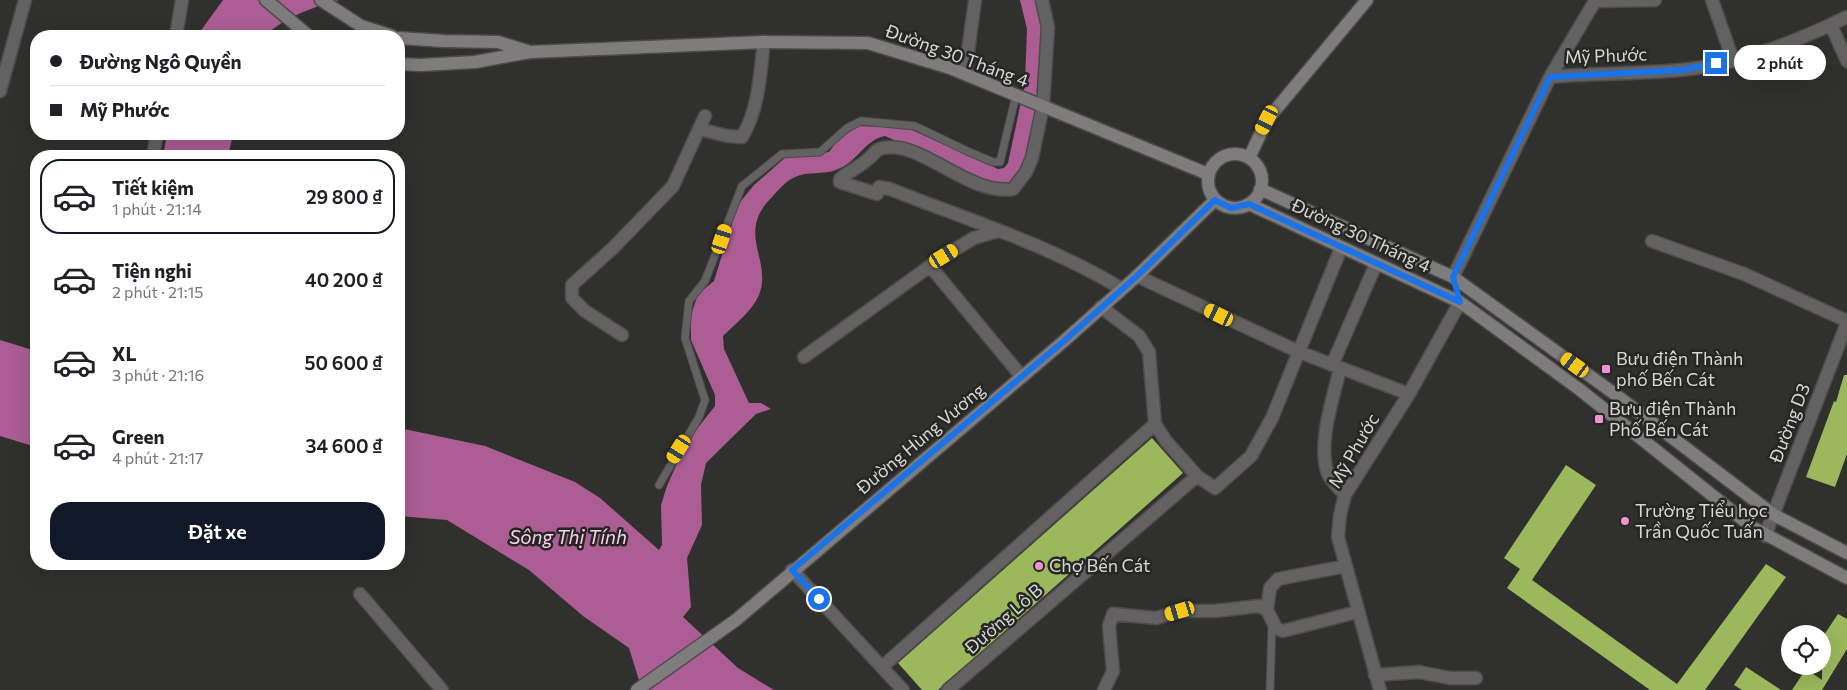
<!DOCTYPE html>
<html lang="vi">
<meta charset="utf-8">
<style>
:root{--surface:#fff;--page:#f6f6f6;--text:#202124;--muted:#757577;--line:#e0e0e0;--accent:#111827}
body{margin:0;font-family:Commissioner,sans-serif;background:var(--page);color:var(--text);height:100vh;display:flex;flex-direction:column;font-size:19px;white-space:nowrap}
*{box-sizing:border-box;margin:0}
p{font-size:16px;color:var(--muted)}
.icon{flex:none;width:28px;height:28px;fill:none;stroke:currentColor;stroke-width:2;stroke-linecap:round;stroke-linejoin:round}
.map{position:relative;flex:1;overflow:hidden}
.drawer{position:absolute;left:30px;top:150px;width:375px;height:420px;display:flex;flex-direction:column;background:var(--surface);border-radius:20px;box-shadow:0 5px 20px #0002}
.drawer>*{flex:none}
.top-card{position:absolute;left:30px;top:30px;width:375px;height:110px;border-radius:20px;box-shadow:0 5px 20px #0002;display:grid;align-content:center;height:110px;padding:0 20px;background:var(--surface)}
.fabs{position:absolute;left:1781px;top:625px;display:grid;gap:10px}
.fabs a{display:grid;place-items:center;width:50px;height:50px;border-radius:50%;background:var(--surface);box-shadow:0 5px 20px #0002;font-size:25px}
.end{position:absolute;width:22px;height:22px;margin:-11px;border:6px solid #1a73e8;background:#fff;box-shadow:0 0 0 2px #fff}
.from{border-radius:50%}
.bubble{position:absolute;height:35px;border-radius:18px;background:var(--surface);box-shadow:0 5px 20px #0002;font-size:16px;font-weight:600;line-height:35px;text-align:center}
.car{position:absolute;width:15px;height:30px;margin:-15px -8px;border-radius:6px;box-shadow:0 0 4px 1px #0007;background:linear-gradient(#f5c518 24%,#345 0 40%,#f5c518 0 76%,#345 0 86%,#f5c518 0)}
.top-card b{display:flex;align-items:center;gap:18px;height:48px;font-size:19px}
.top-card b+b{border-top:1px solid var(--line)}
.top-card i{width:12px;height:12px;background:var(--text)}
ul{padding:9px 0 0;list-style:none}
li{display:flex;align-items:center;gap:15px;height:75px;margin:0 10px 8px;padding:0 10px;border:2px solid transparent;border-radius:20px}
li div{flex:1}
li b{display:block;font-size:19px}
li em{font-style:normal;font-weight:600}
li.on{border-color:var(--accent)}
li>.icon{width:45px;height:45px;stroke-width:1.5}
.cta{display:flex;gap:10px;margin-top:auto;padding:10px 20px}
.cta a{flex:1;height:58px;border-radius:20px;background:var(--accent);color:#fff;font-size:20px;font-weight:600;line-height:58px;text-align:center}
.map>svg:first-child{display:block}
.water{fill:#ab5d94}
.building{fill:#9bb85c}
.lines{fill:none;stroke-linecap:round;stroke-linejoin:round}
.lane-casing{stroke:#4b4c49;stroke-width:9}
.street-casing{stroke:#4b4c49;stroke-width:15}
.secondary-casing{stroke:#4b4c49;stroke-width:15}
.lane{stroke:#636162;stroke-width:7}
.street{stroke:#636162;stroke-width:12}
.secondary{stroke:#7f7c7e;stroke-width:12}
.route{stroke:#1a73e8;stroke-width:6}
.poi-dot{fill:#f391d6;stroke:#262724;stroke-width:2}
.labels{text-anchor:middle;stroke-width:5;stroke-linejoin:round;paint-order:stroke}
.street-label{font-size:18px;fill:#d7d8d6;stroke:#262724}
.poi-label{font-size:18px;fill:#d7d8d6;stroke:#262724;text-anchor:start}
.water-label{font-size:19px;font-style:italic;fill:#fcd0ed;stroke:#262724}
</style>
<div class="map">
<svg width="1847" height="690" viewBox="0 0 1847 690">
<rect width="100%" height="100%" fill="#30312e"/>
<path class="water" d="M223 0H339C312 8 286 16 265 36H197Z
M1020 0H1037L1042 11V81L1025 163 1011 182 1001 184 987 181 885 136C864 140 858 162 836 170 824 175 807 171 795 177 786 181 778 190 772 197 735 234 773 260 759 295 753 310 735 324 723 336L724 349 749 403H761L771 409 756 414 706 463 701 485 702 525 687 558 691 607 683 617 738 668 774 690H642L629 648 583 616 529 570 447 520 399 516V428L485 446 575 482 600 498 659 550 662 545 661 505 667 486 679 459 693 434 715 406V395L691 340V315L698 294 714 281 737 206 754 185 786 157 829 152 838 140 858 126 886 127 912 130 978 160 998 169 1004 168 1008 163 1025 83 1027 29Z
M167 134H233L228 156H163Z
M0 340 36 351V447L0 436Z"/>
<path class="building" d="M1844 375H1847V454L1835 487 1806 477 1834 401 1836 402Z
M1152 438 1183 473 938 690H922L898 663Z
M1566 465 1596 485 1532 580 1677 684 1766 564 1786 577 1705 690H1650L1507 588 1520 569 1504 558Z
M1838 614 1847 619V649L1822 690H1792L1806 669 1822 680V638Z
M1746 667 1781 690H1742L1734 685Z"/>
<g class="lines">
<defs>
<path id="lane" d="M659 485 699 417 705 400 685 338 689 301 705 281 742 186 782 154 820 152 847 128 861 121 915 126 967 151 993 162H1000L1016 95
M1270 690 1272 623"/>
<path id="street" d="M1042 0 1048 27 1043 106 1032 158 1026 172 1013 189C968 196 922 140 883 148 875 149 874 155 868 159 860 167 849 171 840 179V182L877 194 879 187 890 189C968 220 1050 245 1122 289
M1712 0 1733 60
M1831 25 1847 61
M176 36 182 0
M965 74 975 0
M1550 77 1595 1 1655 0
M0 91 25 0
M699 129 727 136 742 137C759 109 760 74 764 42
M153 156 157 134
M1652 241 1744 274 1847 321
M930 266 1022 377
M1137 276 1299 352 1409 394
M1453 277 1550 77C1593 73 1637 74 1680 70 1737 65 1796 42 1847 17
M1101 307 1139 336 1149 352 1155 424 1166 441 1197 476 1215 488 1251 456 1272 418 1341 248
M622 335 585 311 572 298V285L613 248 673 186 705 116
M804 357 944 256 974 238 998 231
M1332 365 1376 264
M1340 369C1333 398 1317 446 1328 474 1331 481 1340 489 1345 495
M1765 536 1847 323
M792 570 903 690
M360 594 442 690
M1267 610 1270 588 1278 579 1346 566
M882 667 1155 424
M1375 675 1419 672 1450 678H1476
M948 690 1197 476
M1104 690 1113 671 1109 626 1113 614 1156 618 1180 611H1214L1259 606 1267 610 1276 628 1283 631 1357 612
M1380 690 1338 537 1340 515 1345 495 1409 394 1460 302"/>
<path id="secondary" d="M266 0 309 36
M321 0 361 26 392 36
M399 38 444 41 498 42 527 51
M399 64 421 65 475 62 530 52 764 42 868 43 950 68 1208 174
M1208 181a27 27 0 1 1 54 0a27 27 0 1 1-54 0Z
M1249 158 1267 120 1367 0
M1260 189 1453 277 1612 392 1774 515 1847 553
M1249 204 1460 302 1579 389 1752 527 1847 578
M637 690 736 620 1064 341 1137 276 1215 200"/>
</defs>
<use href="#lane" class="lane-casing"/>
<use href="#street" class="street-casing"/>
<use href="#secondary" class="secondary-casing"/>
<use href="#lane" class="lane"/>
<use href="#street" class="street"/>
<use href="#secondary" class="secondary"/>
</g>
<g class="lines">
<path class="route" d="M819 599 792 570 1064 341 1137 276 1215 200 1231 208 1249 204 1460 302 1453 277 1550 77 1682 70 1716 63"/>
</g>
<g class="poi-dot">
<rect x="1601" y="364" width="10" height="10" rx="2.5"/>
<rect x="1594" y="414" width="10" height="10" rx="2.5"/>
<circle cx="1625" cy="521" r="5"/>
<circle cx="1039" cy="566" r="5"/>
</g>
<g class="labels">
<g class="street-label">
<text transform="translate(957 56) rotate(20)" y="6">Đường 30 Tháng 4</text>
<text transform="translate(1606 56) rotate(-2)" y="6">Mỹ Phước</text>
<text transform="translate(1361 236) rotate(25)" y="6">Đường 30 Tháng 4</text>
<text transform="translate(1790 423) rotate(-69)" y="6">Đường D3</text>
<text transform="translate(921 439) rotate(-40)" y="6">Đường Hùng Vương</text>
<text transform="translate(1354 451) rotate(-60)" y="6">Mỹ Phước</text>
<text transform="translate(1004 619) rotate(-41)" y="6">Đường Lô B</text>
</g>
<g class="poi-label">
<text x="1616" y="365">Bưu điện Thành<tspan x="1616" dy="21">phố Bến Cát</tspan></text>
<text x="1609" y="415">Bưu điện Thành<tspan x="1609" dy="21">Phố Bến Cát</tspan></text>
<text x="1635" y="517">Trường Tiểu học<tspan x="1635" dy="21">Trần Quốc Tuấn</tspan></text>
<text x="1049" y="572">Chợ Bến Cát</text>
</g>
<g class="water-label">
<text x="568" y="544">Sông Thị Tính</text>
</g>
</g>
</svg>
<div class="fabs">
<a><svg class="icon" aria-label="locate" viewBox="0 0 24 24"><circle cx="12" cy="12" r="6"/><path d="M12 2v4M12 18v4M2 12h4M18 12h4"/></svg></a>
</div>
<i class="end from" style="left:819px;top:599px"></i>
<i class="end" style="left:1716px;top:63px"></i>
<div class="bubble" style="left:1734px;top:45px;width:92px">2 phút</div>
<i class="car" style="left:1267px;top:120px;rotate:207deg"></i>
<i class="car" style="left:722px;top:239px;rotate:18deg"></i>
<i class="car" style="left:944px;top:256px;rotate:59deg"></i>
<i class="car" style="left:1219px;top:315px;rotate:296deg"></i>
<i class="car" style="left:1575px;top:365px;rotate:306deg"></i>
<i class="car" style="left:679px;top:449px;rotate:212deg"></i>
<i class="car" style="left:1180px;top:611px;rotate:253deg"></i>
<div class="top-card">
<b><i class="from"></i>Đường Ngô Quyền</b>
<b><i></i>Mỹ Phước</b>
</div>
<section class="drawer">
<ul>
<li class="on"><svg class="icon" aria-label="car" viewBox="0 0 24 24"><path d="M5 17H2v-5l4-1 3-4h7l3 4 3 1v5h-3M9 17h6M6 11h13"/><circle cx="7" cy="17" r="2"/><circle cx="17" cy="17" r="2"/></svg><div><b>Tiết kiệm</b><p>1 phút · 21:14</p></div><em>29 800 ₫</em></li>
<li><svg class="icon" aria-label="car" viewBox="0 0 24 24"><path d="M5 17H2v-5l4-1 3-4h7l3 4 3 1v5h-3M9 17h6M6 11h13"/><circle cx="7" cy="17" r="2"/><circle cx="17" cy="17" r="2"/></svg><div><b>Tiện nghi</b><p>2 phút · 21:15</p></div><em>40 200 ₫</em></li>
<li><svg class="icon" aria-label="car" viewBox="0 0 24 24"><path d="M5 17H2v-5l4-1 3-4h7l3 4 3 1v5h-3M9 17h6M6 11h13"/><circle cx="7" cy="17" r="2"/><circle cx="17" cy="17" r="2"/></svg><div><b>XL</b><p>3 phút · 21:16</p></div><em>50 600 ₫</em></li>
<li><svg class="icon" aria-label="car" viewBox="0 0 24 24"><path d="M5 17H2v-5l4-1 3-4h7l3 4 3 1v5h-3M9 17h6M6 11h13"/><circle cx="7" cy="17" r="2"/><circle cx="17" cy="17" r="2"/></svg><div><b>Green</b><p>4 phút · 21:17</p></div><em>34 600 ₫</em></li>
</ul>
<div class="cta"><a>Đặt xe</a></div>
</section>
</div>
